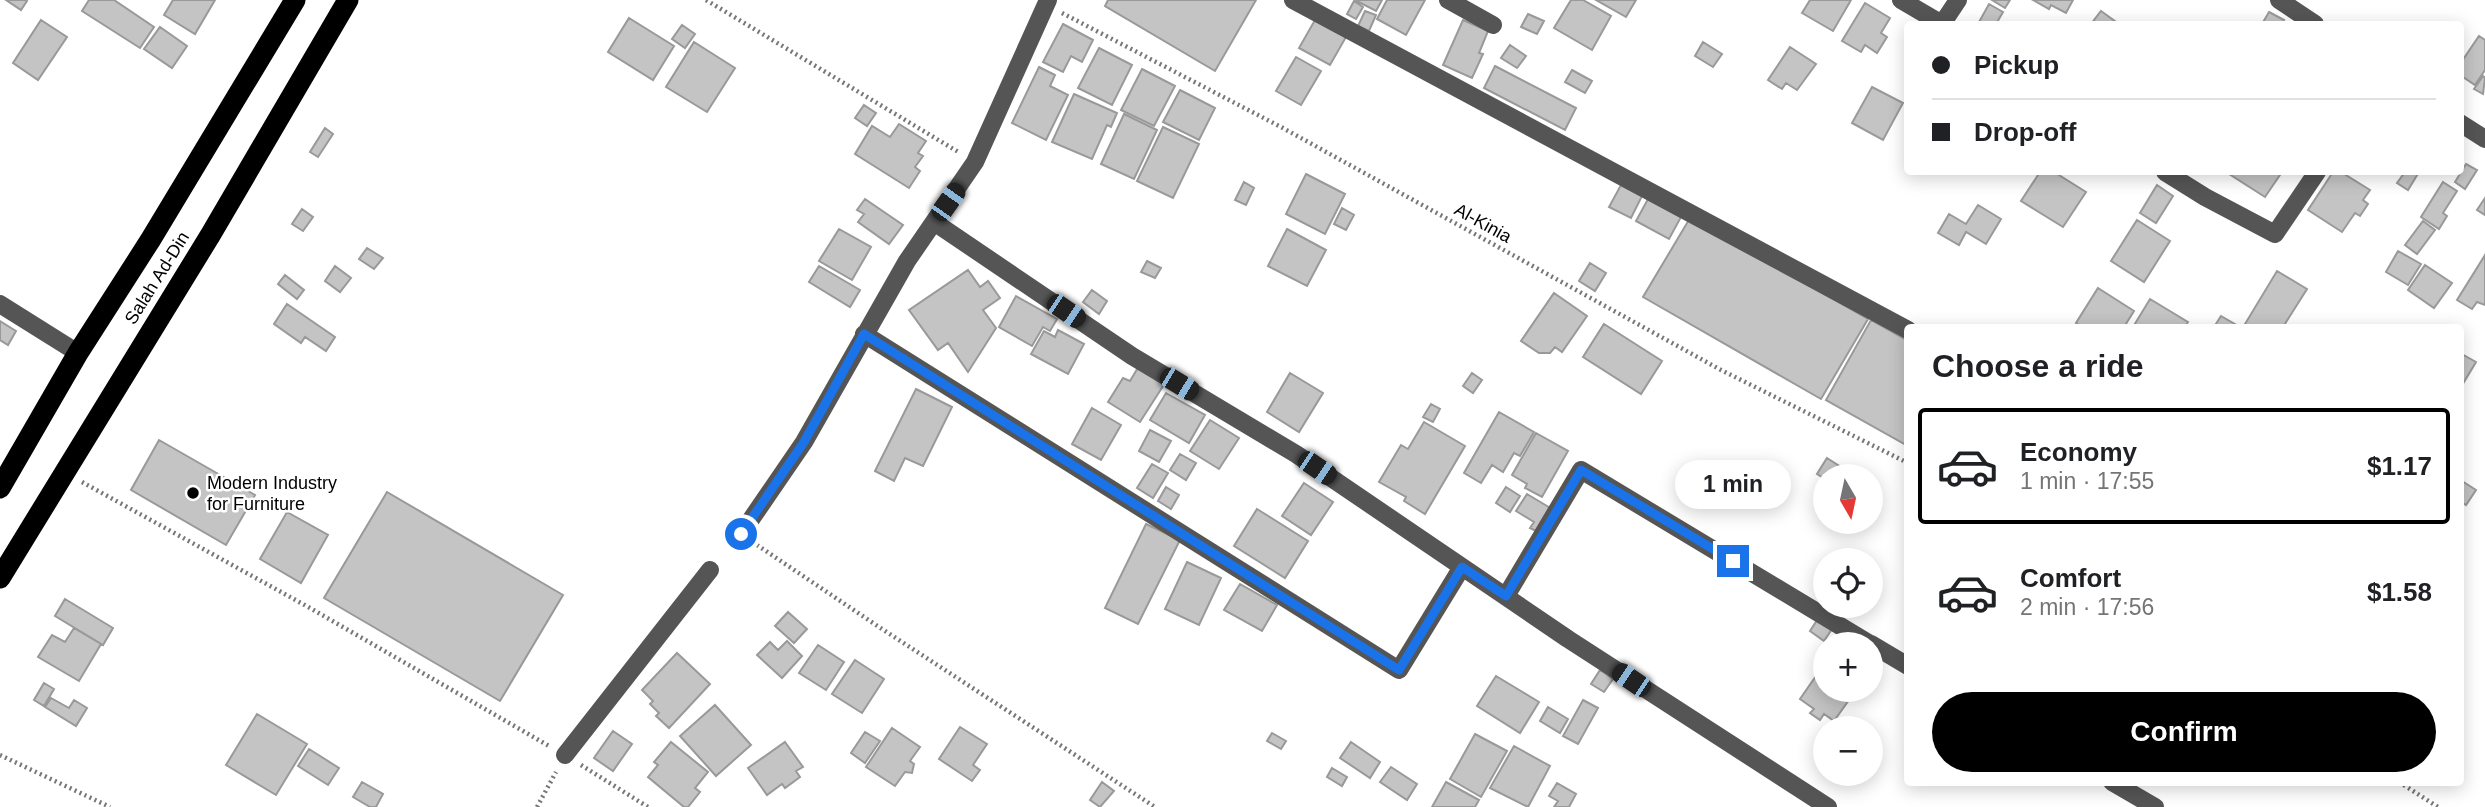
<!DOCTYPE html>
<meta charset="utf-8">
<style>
:root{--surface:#fff;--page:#f2f2f2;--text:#202124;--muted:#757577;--line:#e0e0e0;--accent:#000}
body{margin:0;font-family:Helvetica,sans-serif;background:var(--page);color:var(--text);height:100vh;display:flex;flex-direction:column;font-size:26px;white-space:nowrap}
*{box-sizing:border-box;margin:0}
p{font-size:23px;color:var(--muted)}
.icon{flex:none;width:38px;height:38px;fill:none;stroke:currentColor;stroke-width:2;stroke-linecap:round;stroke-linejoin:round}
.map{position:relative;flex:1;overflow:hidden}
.panel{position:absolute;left:1904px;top:324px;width:560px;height:462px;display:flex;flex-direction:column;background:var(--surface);border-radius:7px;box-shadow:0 4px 18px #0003}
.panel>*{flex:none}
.banner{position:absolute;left:1904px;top:21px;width:560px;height:154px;border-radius:7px;box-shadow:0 4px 18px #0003;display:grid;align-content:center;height:154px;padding:0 28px;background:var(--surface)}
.needle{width:46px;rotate:171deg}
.tools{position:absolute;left:1813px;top:464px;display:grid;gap:14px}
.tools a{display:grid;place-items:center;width:70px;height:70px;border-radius:50%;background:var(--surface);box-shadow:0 4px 18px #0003;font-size:35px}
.end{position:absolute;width:32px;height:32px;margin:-16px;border:9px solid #1a73e8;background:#fff;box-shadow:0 0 0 4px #fff}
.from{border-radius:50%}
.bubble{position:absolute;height:49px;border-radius:24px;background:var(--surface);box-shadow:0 4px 18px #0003;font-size:23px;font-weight:800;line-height:49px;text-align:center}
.car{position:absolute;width:21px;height:42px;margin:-21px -10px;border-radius:9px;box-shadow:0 0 5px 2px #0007;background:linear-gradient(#222 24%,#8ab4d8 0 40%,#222 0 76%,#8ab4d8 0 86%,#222 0)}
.banner b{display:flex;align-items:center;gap:24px;height:66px;font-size:26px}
.banner b+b{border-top:2px solid var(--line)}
.banner i{width:18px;height:18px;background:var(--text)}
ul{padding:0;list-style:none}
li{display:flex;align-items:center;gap:21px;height:116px;margin:0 14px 10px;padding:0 14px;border:4px solid transparent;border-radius:7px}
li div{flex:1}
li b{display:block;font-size:26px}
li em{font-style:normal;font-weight:800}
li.active{border-color:var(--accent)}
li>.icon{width:63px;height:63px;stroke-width:1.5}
h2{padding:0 28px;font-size:32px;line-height:84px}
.button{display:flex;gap:14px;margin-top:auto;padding:14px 28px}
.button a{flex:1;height:80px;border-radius:42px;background:var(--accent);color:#fff;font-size:28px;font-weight:800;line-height:80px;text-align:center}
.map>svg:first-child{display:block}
.building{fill:#c4c4c4;stroke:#999;stroke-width:2}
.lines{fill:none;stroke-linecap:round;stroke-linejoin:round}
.path{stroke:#777;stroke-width:4.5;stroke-dasharray:2 3.5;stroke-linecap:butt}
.minor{stroke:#555;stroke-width:18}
.highway{stroke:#000;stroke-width:21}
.route{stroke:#1a73e8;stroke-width:9}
.poi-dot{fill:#000;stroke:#fff;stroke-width:2.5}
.labels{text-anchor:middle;stroke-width:5;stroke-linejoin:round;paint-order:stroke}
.street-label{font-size:18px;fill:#000;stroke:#fff}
.poi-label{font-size:18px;fill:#000;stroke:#fff;text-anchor:start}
</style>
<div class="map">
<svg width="2485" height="807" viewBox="0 0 2485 807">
<rect width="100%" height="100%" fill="#fff"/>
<path class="building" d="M6 0H25L27 1 21 10Z
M89 0H114L154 27 140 48 82 11Z
M173 0H215L195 34 164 15Z
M1108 0H1256L1215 71 1105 6Z
M1355 0H1382L1376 11Z
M1387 0H1425L1406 35 1377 19Z
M1571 0H1583L1611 16 1592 50 1554 28Z
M1596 0H1636L1626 17Z
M1810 0H1851L1833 31 1802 13Z
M1992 0H2010L2005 8Z
M2033 0H2073L2066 13 2051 5 2049 9Z
M1354 1 1363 7 1356 19 1347 14Z
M1865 3 1890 18 1881 33 1887 37 1877 53 1865 45 1861 52 1842 41Z
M1989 4 2003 12 1996 24H1983L1979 22Z
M1365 11 1376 15 1369 31 1358 26Z
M2101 11 2119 24H2091Z
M2269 12 2284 20 2282 24H2262Z
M1528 14 1544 21 1537 34 1521 27Z
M629 18 674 46 653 80 608 52Z
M41 20 67 37 38 80 13 63Z
M1315 20 1346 37 1330 65 1299 48Z
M1463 20 1488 31 1479 53 1483 54 1472 78 1443 65Z
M1063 24 1093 40 1082 62 1071 56 1063 72 1043 62Z
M682 25 695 34 685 48 672 39Z
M160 27 187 46 172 68 144 49Z
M2479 36 2485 40V70L2475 85 2460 75V64Z
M694 42 735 68 707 112 666 87Z
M1703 42 1722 54 1713 67 1695 56Z
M1510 45 1526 56 1517 68 1501 58Z
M1790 47 1816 64 1797 90 1786 83 1782 89 1768 80Z
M1099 48 1132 65 1112 105 1078 88Z
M1296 57 1321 71 1301 105 1276 91Z
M1495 66 1576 108 1565 130 1484 88Z
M1039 67 1055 75 1050 86 1068 95 1046 140 1012 123Z
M1142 69 1175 86 1154 126 1121 110Z
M1572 70 1592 81 1585 93 1565 82Z
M2483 76 2485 78 2483 94 2474 89Z
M1872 87 1903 103 1883 140 1852 123Z
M1180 90 1215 108 1199 140 1163 122Z
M1074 94 1117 113 1111 127 1107 125 1092 159 1052 142Z
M864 105 876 113 867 126 855 118Z
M1124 114 1157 130 1134 179 1101 164Z
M899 124 926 141 918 153 923 156 915 167 920 171 909 188 855 154 872 126 890 137Z
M1163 127 1199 144 1173 198 1137 181Z
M325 128 333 134 318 157 310 152Z
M2466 164 2477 170 2465 189 2455 182Z
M2040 172H2054L2086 192 2063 227 2021 201Z
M2226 172H2282L2265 197Z
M2333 172H2341L2370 190 2363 200 2368 204 2360 216 2355 213 2342 232 2308 210Z
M2405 172H2419L2408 190 2397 183Z
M1306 174 1345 194 1325 234 1286 214Z
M1244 182 1254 188 1246 205 1235 200Z
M2443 182 2457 191 2443 213 2447 216 2439 229 2421 217Z
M1621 185 1642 196 1631 218 1609 207Z
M2157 185 2173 196 2156 223 2140 213Z
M2485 198V215L2477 210Z
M865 199 903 225 889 244 858 222 864 214 857 210Z
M1648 199 1681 217 1669 239 1636 221Z
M1978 205 2001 219 1986 244 1966 232 1959 245 1938 233 1949 214 1966 224Z
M1342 208 1354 215 1346 230 1334 224Z
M302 209 313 217 303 231 292 224Z
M1690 218 1868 319 1821 399 1643 297Z
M2137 220 2170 241 2144 282 2111 261Z
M2423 221 2435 230 2417 254 2405 245Z
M839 229 871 247 852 280 819 261Z
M1287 229 1326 250 1307 286 1268 266Z
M367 248 383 258 374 269 359 259Z
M2398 251 2421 264 2408 285 2386 272Z
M2485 255V305L2477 302 2472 309 2457 300Z
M1147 261 1161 268 1155 278 1141 272Z
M1590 263 1606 273 1595 291 1579 281Z
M2425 265 2452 283 2434 308 2408 290Z
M335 266 351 278 340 292 325 281Z
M819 266 860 290 850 307 809 282Z
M968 270 980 287 988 281 1000 298 983 310 996 328 968 372 948 343 938 350 909 310Z
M2277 271 2307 289 2283 327H2251L2245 324Z
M285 275 304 290 297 299 278 284Z
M2098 288 2134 311 2124 327H2083L2076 323Z
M1092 290 1107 301 1099 314 1083 302Z
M1554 293 1587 316 1562 352 1555 347 1550 353H1539L1521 341Z
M1016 296 1057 319 1050 331 1043 327 1032 346 999 327Z
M2150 299 2188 322 2185 327H2133Z
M287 304 335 337 326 351 305 337 301 343 274 324Z
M2221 316 2240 327H2214Z
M1871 320 1908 341V446L1826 400Z
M0 321 16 331 8 345 0 340Z
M1604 324 1662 361 1641 394 1583 357Z
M1058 330 1084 344 1068 374 1031 354 1044 331 1055 337Z
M2460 353 2476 362 2461 387H2460Z
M1139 366 1165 383 1140 422 1108 402 1123 378 1130 381Z
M1290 373 1323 393 1299 432 1267 412Z
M1472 373 1482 380 1473 393 1463 386Z
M916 389 952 407 923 466 905 458 894 481 875 471Z
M1166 393 1205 415 1189 443 1150 420Z
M1431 404 1440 409 1433 422 1423 417Z
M1092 408 1121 425 1101 460 1072 444Z
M1499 412 1534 432 1520 456 1514 453 1503 472 1492 465 1481 483 1464 473Z
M1210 420 1239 438 1219 469 1190 451Z
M1424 422 1465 446 1425 514 1404 501 1406 497 1379 482 1401 445 1408 449Z
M1150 430 1171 441 1159 462 1139 451Z
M1536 433 1568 451 1542 497 1525 488 1527 484 1512 475Z
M159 440 255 495 226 545 131 490Z
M1180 454 1196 463 1186 480 1170 470Z
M1827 458 1841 467 1835 476H1825V479L1817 474Z
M1152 464 1168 473 1153 498 1137 488Z
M2462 481 2476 490 2466 505 2460 501Z
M1304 483 1333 502 1311 535 1282 516Z
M1166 487 1179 495 1171 509 1158 501Z
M1506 487 1520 496 1510 512 1496 503Z
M387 492 563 595 500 701 324 598Z
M1527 494 1552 509 1538 532 1530 528 1534 522 1516 511Z
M1257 509 1308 541 1285 578 1234 546Z
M287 512 328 535 301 583 260 559Z
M1146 524 1180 540 1138 624 1105 608Z
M1187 562 1221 578 1199 625 1165 609Z
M1240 584 1277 605 1262 631 1224 610Z
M65 599 113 628 103 645 55 616Z
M788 612 807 629 794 643 775 626Z
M1819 617 1834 626 1824 641 1810 631Z
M74 628 101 644 79 681 38 657 52 635 65 642Z
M787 641 802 656 782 678 757 655 770 642 778 650Z
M818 645 844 662 826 690 799 673Z
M677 653 710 684 669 728 656 716 659 713 650 704 653 701 642 690Z
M855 660 884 679 862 713 832 694Z
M1825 663V690H1856L1834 721 1824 714 1820 720 1810 713 1814 709 1800 699Z
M1600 670 1613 679 1604 692 1591 684Z
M1496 676 1539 702 1520 733 1477 706Z
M44 683 54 689 44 706 34 700Z
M51 698 69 708 74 700 87 708 76 726 45 707Z
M1583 700 1598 708 1578 744 1563 736Z
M715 705 751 745 716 776 680 736Z
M1548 707 1568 719 1560 733 1540 721Z
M257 714 307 744 276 795 226 765Z
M960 727 987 744 973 765 980 770 972 781 939 759Z
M892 728 920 747 910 761 914 764 912 773 905 772 895 786 866 767Z
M613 731 632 744 613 771 594 758Z
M865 732 880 741 865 763 851 753Z
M1272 733 1286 741 1281 749 1267 741Z
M1475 734 1507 751 1481 797 1450 779Z
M671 742 708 772 695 788 700 792 688 807H684L648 777 658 765 654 762Z
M785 742 803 767 796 771 800 777 785 788 782 784 767 795 748 768Z
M1351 742 1380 762 1370 778 1340 758Z
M1514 746 1550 766 1528 807 1490 788Z
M309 749 339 768 328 785 298 766Z
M1391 767 1417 784 1407 800 1380 782Z
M1332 768 1347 777 1342 786 1327 777Z
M362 782 383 794 376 807H370L353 797Z
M1102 782 1114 791 1100 807 1090 800Z
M1446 782 1479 800 1475 807H1432Z
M1557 783 1576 794 1569 807H1554L1558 801 1549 796Z"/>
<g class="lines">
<path class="path" d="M706 0 960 153
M1062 13 1281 127 1721 370 1908 463
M82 482 310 608 549 746
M757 545 879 627 1155 807
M0 755 110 807
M581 765 648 807
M2399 782 2438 807
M537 807 556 772"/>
<path class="minor" d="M1293 0 1908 330
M1448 0 1493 25
M1901 0 1942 24
M2279 0 2315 24
M1942 24 1958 0
M2460 123 2485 139
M2165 172 2205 197 2275 234 2317 172
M934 222 1132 356 1296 454 1568 639 1828 807
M0 304 78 353
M864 334 1399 670 1462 567
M741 534 804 442 907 261 975 162 1048 0
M1506 596 1581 470 1870 644
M1871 644 1908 666
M565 755 710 570
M2112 782 2155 807"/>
<path class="highway" d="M0 488 78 353 151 239 295 0
M0 578 211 234 348 0"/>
</g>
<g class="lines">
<path class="route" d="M741 534 804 442 864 334 1399 670 1462 567 1506 596 1581 470 1733 561"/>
</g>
<circle class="poi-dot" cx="193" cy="493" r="7"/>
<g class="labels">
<g class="street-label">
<text transform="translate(1483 223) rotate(29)" y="6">Al-Kinia</text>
<text transform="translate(157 278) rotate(-58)" y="6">Salah Ad-Din</text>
</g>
<g class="poi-label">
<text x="207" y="489">Modern Industry<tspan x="207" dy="21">for Furniture</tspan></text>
</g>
</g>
</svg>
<div class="tools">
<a><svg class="needle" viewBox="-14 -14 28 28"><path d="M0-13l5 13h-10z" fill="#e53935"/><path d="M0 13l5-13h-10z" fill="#757577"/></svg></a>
<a><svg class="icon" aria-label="locate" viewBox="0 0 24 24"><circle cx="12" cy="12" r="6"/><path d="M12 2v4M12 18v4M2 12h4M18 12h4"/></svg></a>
<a>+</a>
<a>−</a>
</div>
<i class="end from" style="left:741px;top:534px"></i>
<i class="end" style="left:1733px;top:561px"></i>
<div class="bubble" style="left:1675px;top:460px;width:116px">1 min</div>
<i class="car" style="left:948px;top:202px;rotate:35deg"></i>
<i class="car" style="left:1066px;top:311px;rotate:124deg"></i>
<i class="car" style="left:1179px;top:384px;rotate:121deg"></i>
<i class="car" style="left:1317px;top:468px;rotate:124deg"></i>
<i class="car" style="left:1631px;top:680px;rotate:304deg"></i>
<div class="banner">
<b><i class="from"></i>Pickup</b>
<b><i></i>Drop-off</b>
</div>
<section class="panel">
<h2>Choose a ride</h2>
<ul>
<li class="active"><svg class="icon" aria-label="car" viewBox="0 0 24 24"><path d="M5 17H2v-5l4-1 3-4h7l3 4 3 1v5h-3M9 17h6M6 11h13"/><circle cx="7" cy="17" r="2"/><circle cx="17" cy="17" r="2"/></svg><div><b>Economy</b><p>1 min · 17:55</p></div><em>$1.17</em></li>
<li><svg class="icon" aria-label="car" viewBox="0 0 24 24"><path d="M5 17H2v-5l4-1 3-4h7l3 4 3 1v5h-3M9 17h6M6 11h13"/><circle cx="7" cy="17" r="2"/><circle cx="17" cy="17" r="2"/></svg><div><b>Comfort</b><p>2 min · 17:56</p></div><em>$1.58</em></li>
</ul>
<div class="button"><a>Confirm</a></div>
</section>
</div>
